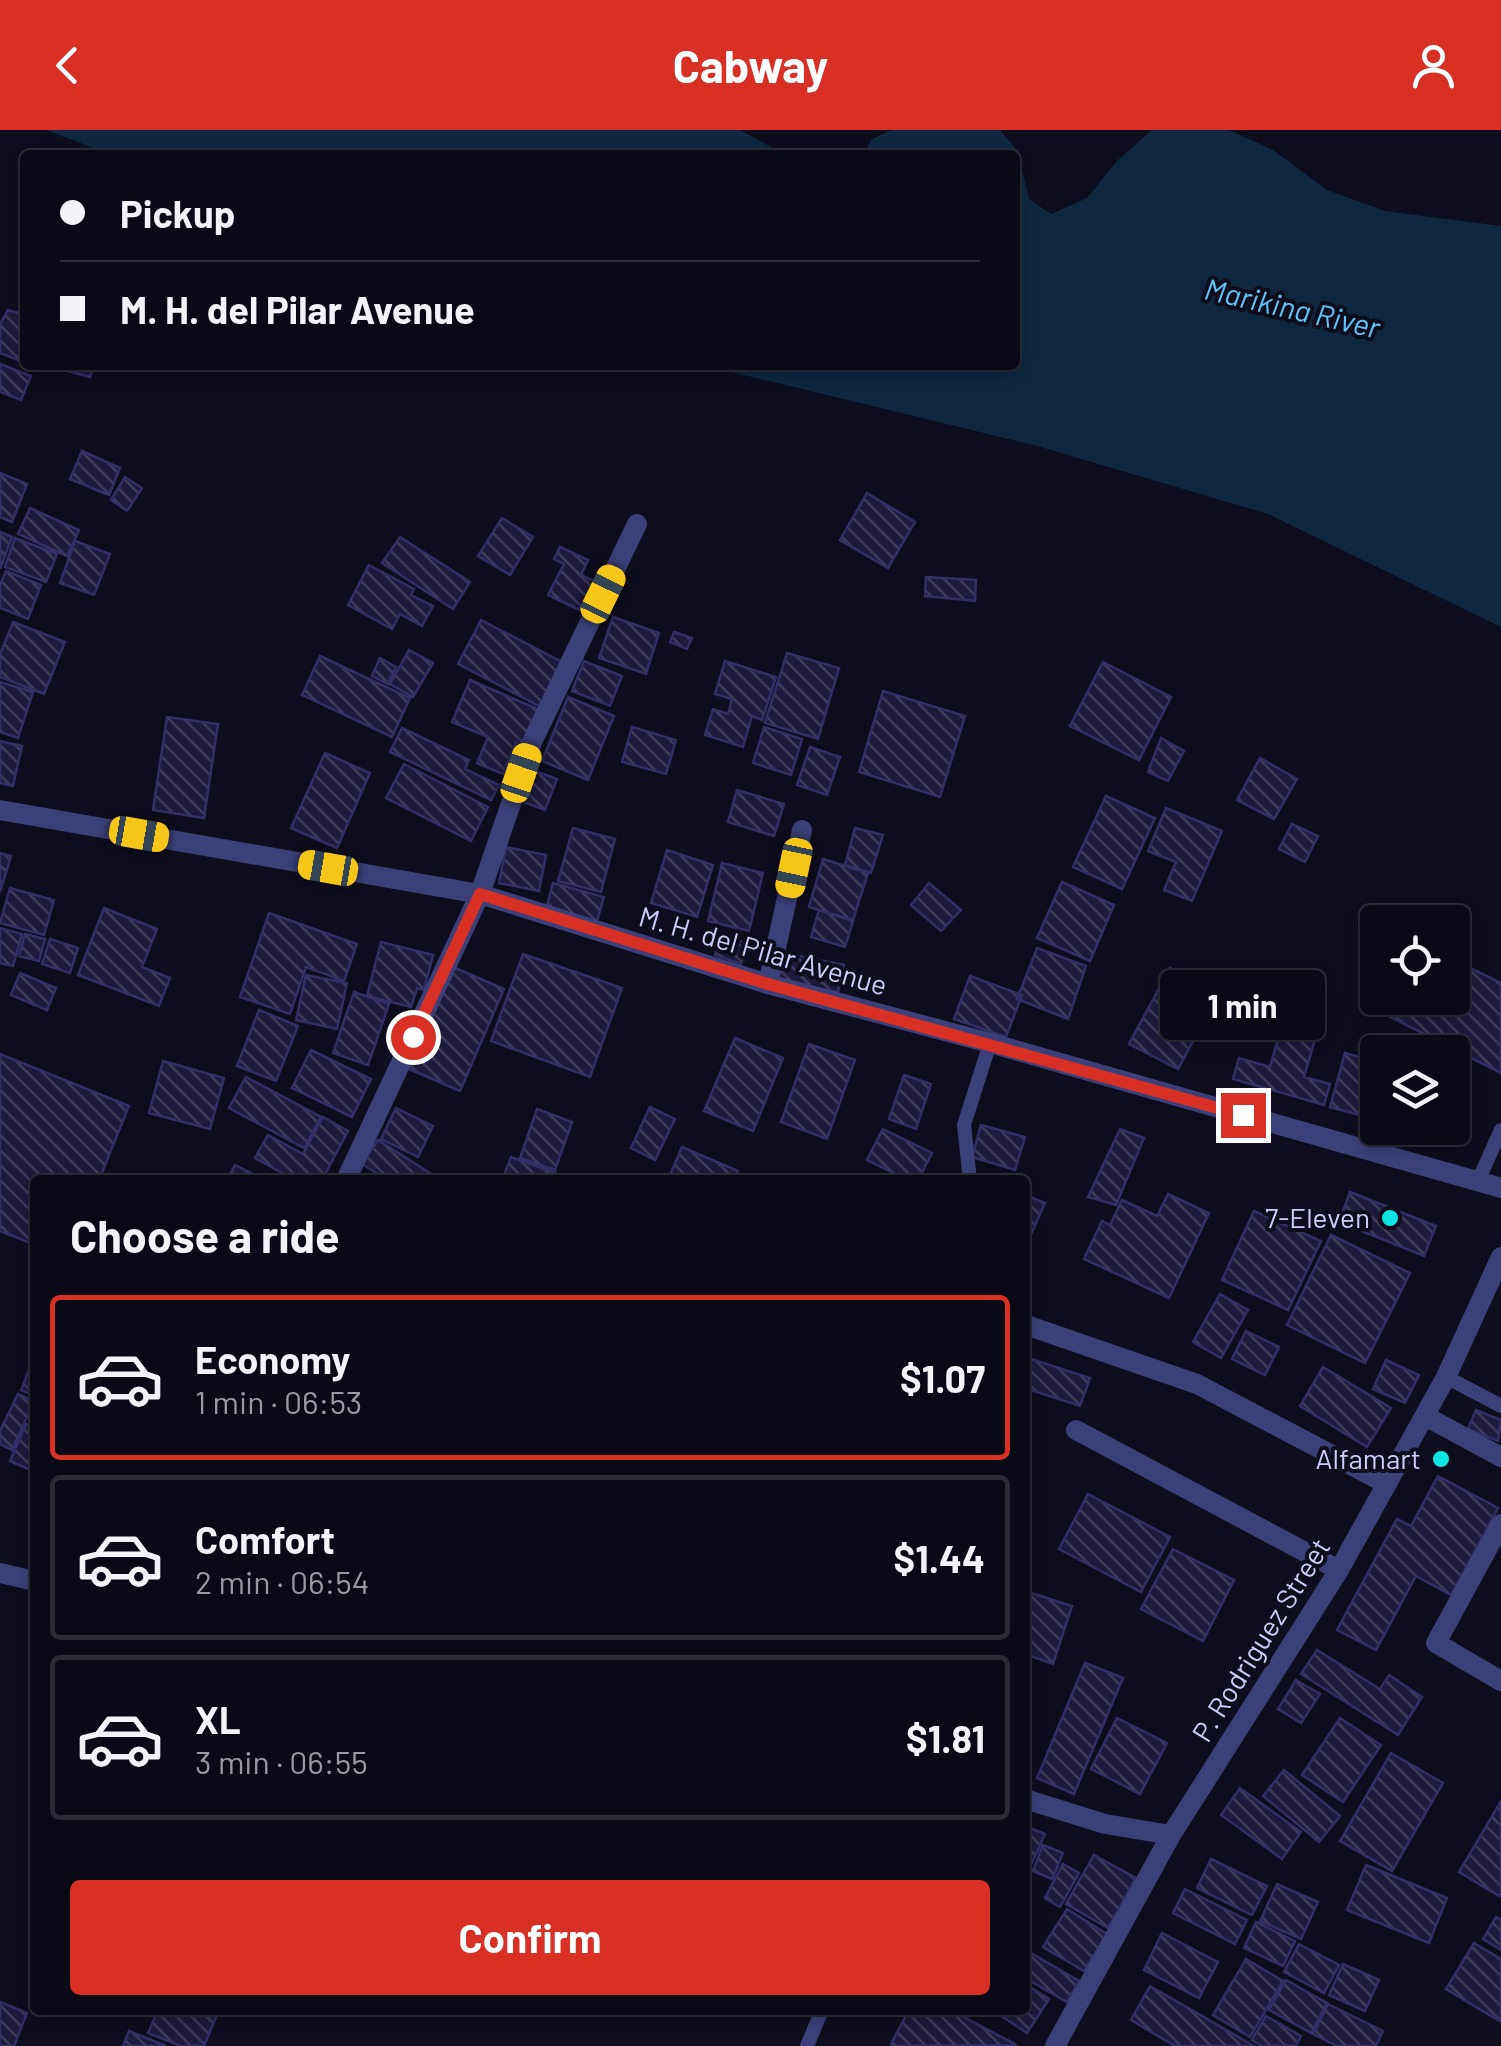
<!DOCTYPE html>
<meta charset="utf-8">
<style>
:root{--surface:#0a0a16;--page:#181823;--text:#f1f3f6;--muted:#999aa1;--line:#2a2b35;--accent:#d93025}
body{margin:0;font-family:Barlow,sans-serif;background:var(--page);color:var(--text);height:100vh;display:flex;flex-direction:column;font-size:38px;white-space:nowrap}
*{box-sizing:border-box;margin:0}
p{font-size:32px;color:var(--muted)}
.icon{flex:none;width:55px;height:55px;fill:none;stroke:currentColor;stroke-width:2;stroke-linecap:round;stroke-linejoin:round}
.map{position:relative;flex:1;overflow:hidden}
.details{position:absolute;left:30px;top:1045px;width:1000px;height:840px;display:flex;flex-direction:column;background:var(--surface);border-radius:10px;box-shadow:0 5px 15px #0003,0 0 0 2px var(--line)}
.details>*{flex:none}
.top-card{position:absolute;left:20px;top:20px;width:1000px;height:220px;border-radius:10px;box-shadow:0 5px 15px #0003,0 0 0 2px var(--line);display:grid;align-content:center;height:220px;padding:0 40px;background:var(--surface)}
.controls{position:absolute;left:1360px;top:775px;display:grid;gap:20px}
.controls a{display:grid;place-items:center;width:110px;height:110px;border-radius:10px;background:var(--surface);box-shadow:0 5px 15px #0003,0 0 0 2px var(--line);font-size:50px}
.end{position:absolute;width:45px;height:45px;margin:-22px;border:12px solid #d93025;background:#fff;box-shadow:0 0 0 5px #fff}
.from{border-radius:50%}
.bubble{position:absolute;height:70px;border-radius:10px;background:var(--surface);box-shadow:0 5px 15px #0003,0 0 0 2px var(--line);font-size:32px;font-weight:700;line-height:70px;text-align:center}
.car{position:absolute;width:30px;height:60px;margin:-30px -15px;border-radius:12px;box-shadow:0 0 8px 2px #0007;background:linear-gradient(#f5c518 24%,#345 0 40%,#f5c518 0 76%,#345 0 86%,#f5c518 0)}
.top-card b{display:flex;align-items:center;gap:35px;height:95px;font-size:38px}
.top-card b+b{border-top:2px solid var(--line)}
.top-card i{width:25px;height:25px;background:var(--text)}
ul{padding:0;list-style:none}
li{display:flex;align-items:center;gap:30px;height:165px;margin:0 20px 15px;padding:0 20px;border:5px solid var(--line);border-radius:10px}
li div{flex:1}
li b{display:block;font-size:38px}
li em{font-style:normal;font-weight:700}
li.selected{border-color:var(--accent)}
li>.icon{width:90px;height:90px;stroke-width:1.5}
h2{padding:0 40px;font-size:45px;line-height:120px}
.button{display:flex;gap:20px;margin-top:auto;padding:20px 40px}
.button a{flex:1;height:115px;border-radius:10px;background:var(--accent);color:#fff;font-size:40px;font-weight:700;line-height:115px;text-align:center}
header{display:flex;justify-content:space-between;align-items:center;height:130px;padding:0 40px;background:var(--accent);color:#fff;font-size:45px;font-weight:700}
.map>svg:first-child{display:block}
.water{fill:#0f2740}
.building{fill:url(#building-back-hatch);stroke:#322e67;stroke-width:2.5}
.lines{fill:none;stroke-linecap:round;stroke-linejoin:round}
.service{stroke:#3b4079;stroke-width:14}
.minor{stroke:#3b4079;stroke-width:20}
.tertiary{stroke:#3b4079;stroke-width:20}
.route{stroke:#d93025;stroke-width:12}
.poi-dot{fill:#0fe5e0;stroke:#0e0d1d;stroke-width:4}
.labels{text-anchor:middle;stroke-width:8;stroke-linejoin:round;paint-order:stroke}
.street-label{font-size:28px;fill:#cccdfc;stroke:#0e0d1d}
.poi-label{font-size:28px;fill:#cccdfc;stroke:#0e0d1d;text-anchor:end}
.water-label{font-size:30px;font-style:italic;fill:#61c3f5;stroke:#0e0d1d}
</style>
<header><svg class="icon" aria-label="back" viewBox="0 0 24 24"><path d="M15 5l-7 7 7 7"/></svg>Cabway<svg class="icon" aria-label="person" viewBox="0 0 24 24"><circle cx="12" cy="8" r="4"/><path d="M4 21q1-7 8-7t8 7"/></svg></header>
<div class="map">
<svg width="1501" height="1916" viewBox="0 0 1501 1916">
<defs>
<pattern id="building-back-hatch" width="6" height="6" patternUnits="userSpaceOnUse" patternTransform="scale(2.5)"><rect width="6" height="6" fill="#1d1a3d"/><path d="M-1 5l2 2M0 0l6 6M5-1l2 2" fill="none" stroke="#3d3a5a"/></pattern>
</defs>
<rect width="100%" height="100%" fill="#0e0d1d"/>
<path class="water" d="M47 0H740L786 25H111Z
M891 0H1000L1017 20 1029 69 1051 84 1087 68 1118 30 1152 0H1229L1273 20 1327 60 1385 81 1501 96V497L1268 384 1034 315 703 235H1015V25H864L871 10Z"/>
<path class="building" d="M8 180 25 185V233L0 223V194Z
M0 234 31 246 21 270 0 262Z
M45 235H93L90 247Z
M82 321 120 338 109 365 70 349Z
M0 343 27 354 12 392 0 387Z
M125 347 142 358 127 381 111 370Z
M867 363 915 392 888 438 840 410Z
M30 378 79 400 67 426 18 404Z
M502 388 533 407 510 445 478 426Z
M0 402 12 407 0 439Z
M400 407 470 452 453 479 382 433Z
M15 408 57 424 46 452 5 437Z
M75 411 110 424 94 465 60 453Z
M560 417 588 430 581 445 605 456 590 485 548 465 564 434 554 429Z
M369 435 414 459 411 465 433 476 422 496 400 484 392 499 348 475Z
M6 441 41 455 28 489 0 478V455Z
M926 447 976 450 975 471 925 466Z
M613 487 659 503 646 544 599 528Z
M481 490 562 532 539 576 458 534Z
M13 492 65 512 44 564 0 547V524Z
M674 502 692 508 687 519 670 512Z
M409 520 433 533 413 567 390 554Z
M787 523 839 538 818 609 765 593Z
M320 526 410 568 392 607 302 565Z
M380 528 396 537 388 554 372 546Z
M584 531 622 546 610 576 572 561Z
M725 531 776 547 762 590 752 586 743 617 705 605 713 579 728 584 732 569 715 564Z
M1103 532 1171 567 1139 630 1070 596Z
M470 550 540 580 525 616 516 612 503 644 477 633 488 607 452 592Z
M0 552 33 562 18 608 0 602Z
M883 561 965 586 940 667 859 642Z
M568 567 614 586 588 650 542 631Z
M167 587 218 594 204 688 153 680Z
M632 597 676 610 666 644 622 632Z
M764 597 802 609 791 645 753 633Z
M402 598 469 630 465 639 499 655 491 670 390 622Z
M1161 608 1184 621 1168 651 1148 642Z
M0 611 22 616 13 656 0 653Z
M810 617 840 627 827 665 797 655Z
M325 623 370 643 337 718 291 698Z
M1260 628 1297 649 1274 689 1237 670Z
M404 634 488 677 471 711 386 668Z
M535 641 557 649 545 680 523 672Z
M737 660 784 674 774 706 728 692Z
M1106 666 1155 688 1122 759 1073 737Z
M1166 678 1222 701 1192 771 1164 760 1176 732 1148 721Z
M1292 694 1318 706 1305 732 1279 719Z
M573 698 615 709 601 762 558 751Z
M855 698 883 705 871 743 845 735Z
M506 717 546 725 539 761 499 753Z
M667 720 713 735 697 787 651 773Z
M0 723 11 726 0 762Z
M823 729 868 743 853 790 809 777Z
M722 733 763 743 749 801 708 791Z
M1062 752 1114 775 1090 831 1037 808Z
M553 753 604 767 595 797 545 783Z
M929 753 961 780 941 801 911 775Z
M10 758 54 770 44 805 0 793Z
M104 778 157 799 142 837 170 848 159 876 78 845Z
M819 780 853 791 845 817 811 807Z
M269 783 357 814 344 851 306 837 290 884 240 867Z
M0 798 22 804 13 836 0 833Z
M25 804 45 809 39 831 19 826Z
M721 805 747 813 741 834 715 825Z
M50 809 78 818 70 843 42 834Z
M381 812 433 825 424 860 417 858 411 877 367 866Z
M1037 818 1086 836 1068 889 1017 869Z
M780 822 844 835 838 862 774 850Z
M523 824 622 858 590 947 491 911Z
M1452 829 1501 853V943L1365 874 1378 849V868H1452Z
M453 837 504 859 460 961 409 939Z
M1170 838 1219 863 1178 939 1129 914Z
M20 843 56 858 47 880 11 865Z
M306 845 347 853 337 899 296 890Z
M970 846 1022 865 1006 907 954 889Z
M354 862 389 874 368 935 333 923Z
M1289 869 1324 879 1304 947 1330 954 1324 975 1233 949 1239 928 1270 937Z
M259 880 298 896 276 951 237 936Z
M735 908 783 928 753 1001 704 981Z
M809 914 855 930 827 1009 781 992Z
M311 920 371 949 352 987 292 958Z
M1345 923 1378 932V990L1330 977Z
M0 924 129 976 99 1050H35V1115L0 1101Z
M163 931 224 948 210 999 149 983Z
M904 945 931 954 916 999 889 989Z
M246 947 321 987 304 1018 229 978Z
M650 977 675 989 655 1030 631 1018Z
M396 978 433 996 418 1027 381 1009Z
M537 979 572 992 555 1040 520 1028Z
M323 987 348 1001 322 1050H295L255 1028 268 1005 303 1024Z
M981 995 1025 1007 1015 1040 972 1027Z
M883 999 932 1023 918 1050H908L867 1030Z
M1120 999 1144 1008 1116 1075 1088 1067Z
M378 1010 430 1043 425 1050H387L362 1034Z
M682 1017 738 1041 734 1050H668Z
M511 1027 556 1043 554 1050H502Z
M235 1035 261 1048 260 1050H227Z
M1350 1062 1436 1096 1424 1126 1339 1092Z
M1168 1064 1209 1083 1169 1168 1084 1129 1102 1091 1110 1095 1122 1070 1157 1086Z
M1025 1065 1045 1073 1025 1118Z
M1254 1081 1321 1111 1288 1180 1222 1150Z
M1331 1105 1410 1143 1365 1233 1287 1195Z
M1220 1164 1248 1180 1221 1228 1193 1212Z
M1246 1201 1279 1217 1265 1245 1232 1229Z
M35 1225V1266L21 1260Z
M1025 1227 1090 1248 1080 1276 1025 1258Z
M1386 1230 1419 1245 1405 1273 1373 1259Z
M1323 1237 1391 1278 1367 1317 1300 1276Z
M18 1264 34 1271 12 1320 0 1314V1301Z
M1476 1280 1501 1290 1498 1311 1468 1299Z
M26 1294 35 1298V1342L10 1331Z
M1438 1346 1498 1378 1451 1465 1416 1446 1376 1520 1337 1500 1397 1389 1411 1396Z
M1088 1364 1170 1407 1141 1462 1059 1419Z
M1173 1419 1234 1450 1203 1511 1141 1479Z
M1025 1461 1072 1476 1053 1534 1025 1524Z
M1317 1520 1380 1559 1389 1545 1422 1567 1398 1605 1301 1544Z
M1085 1533 1123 1548 1074 1664 1037 1648Z
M1296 1550 1320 1564 1301 1593 1278 1579Z
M1117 1588 1167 1613 1140 1664 1091 1639Z
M1340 1588 1381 1615 1343 1672 1302 1645Z
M1391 1623 1443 1653 1392 1741 1340 1711Z
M1284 1640 1340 1686 1319 1712 1263 1666Z
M1240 1658 1301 1702 1282 1729 1221 1685Z
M1501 1671V1762L1499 1766 1459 1742Z
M1025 1696 1045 1704 1031 1735 1025 1733Z
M1043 1715 1063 1723 1052 1749 1033 1741Z
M1094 1725 1136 1748 1108 1798 1066 1774Z
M1211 1729 1267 1756 1252 1785 1197 1758Z
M1063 1734 1079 1743 1060 1777 1045 1768Z
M1366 1735 1447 1768 1429 1813 1347 1780Z
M1277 1754 1318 1772 1301 1809 1260 1791Z
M1185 1759 1247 1790 1235 1814 1173 1783Z
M1067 1779 1107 1804 1084 1841 1043 1817Z
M1496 1787 1501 1790V1820L1483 1809Z
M1256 1792 1295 1811 1283 1836 1244 1818Z
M1162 1803 1218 1832 1199 1868 1144 1840Z
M1474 1813 1501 1829V1892L1446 1859Z
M1299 1814 1339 1835 1324 1863 1284 1842Z
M1031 1823 1079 1851 1067 1872 1025 1848V1834Z
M1246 1829 1283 1851 1250 1907 1213 1885Z
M1343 1834 1379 1850 1365 1881 1329 1865Z
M1286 1850 1327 1873 1311 1903 1269 1880Z
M1025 1854 1049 1869 1027 1903 992 1880H1025Z
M1150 1856 1254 1916H1175L1131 1890Z
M0 1872 27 1883 14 1916H0Z
M1328 1874 1383 1901 1376 1916H1337L1313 1904Z
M158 1880H219L204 1916H181L148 1903Z
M909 1880H950L1017 1915 894 1916 891 1914Z
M1266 1886 1301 1906 1296 1916H1262L1252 1910Z
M129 1901 166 1916H123Z"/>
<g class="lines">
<path class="service" d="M970 1050 964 995 990 913
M1478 1051 1501 1000
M1446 1247 1501 1276
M807 1916 822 1880"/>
<path class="minor" d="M768 854 802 700
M346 1050 480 764 532 612 637 394
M1026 1195 1197 1254 1387 1354
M1425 1286 1501 1327
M1076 1300 1339 1440
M1501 1394 1436 1513 1501 1551"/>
<path class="tertiary" d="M0 680 480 764 768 854 990 913 1501 1058
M0 1443 35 1451
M1025 1669 1105 1694 1171 1705
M1055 1916 1171 1705 1339 1440 1446 1247 1501 1127"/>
</g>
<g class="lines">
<path class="route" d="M413 907 480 764 768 854 1243 985"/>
</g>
<g class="poi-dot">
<circle cx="1390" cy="1088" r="10"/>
<circle cx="1441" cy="1329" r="10"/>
</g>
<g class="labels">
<g class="street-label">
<text transform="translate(763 821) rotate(16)" y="10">M. H. del Pilar Avenue</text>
<text transform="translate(1261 1510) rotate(-58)" y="10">P. Rodriguez Street</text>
</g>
<g class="poi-label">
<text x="1370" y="1098">7-Eleven</text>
<text x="1421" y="1339">Alfamart</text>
</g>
<g class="water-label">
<text transform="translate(1292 179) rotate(13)" y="10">Marikina River</text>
</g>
</g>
</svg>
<div class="controls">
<a><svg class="icon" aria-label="locate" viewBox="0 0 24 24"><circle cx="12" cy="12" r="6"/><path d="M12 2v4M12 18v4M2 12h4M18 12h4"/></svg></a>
<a><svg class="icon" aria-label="layers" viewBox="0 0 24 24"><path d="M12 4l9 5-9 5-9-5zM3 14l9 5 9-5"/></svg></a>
</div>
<i class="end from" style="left:413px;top:907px"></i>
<i class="end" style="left:1243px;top:985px"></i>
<div class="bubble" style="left:1160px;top:840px;width:165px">1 min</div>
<i class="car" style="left:603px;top:464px;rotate:26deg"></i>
<i class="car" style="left:521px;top:643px;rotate:19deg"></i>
<i class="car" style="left:139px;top:704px;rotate:100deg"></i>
<i class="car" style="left:328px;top:738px;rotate:280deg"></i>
<i class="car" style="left:794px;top:738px;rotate:192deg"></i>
<div class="top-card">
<b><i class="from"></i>Pickup</b>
<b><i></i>M. H. del Pilar Avenue</b>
</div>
<section class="details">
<h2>Choose a ride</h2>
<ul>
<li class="selected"><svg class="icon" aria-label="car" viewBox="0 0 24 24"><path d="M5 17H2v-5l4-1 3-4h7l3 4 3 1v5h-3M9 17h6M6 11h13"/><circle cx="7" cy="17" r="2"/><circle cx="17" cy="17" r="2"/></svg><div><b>Economy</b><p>1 min · 06:53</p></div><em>$1.07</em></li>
<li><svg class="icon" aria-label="car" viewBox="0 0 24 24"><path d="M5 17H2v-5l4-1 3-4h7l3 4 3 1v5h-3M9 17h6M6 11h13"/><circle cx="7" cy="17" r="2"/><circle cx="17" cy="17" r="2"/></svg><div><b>Comfort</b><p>2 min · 06:54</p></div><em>$1.44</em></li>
<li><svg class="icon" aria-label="car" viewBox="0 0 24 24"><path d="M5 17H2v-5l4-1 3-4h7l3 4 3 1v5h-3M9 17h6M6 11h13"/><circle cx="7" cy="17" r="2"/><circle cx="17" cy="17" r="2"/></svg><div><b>XL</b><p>3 min · 06:55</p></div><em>$1.81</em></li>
</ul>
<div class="button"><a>Confirm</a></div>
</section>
</div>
